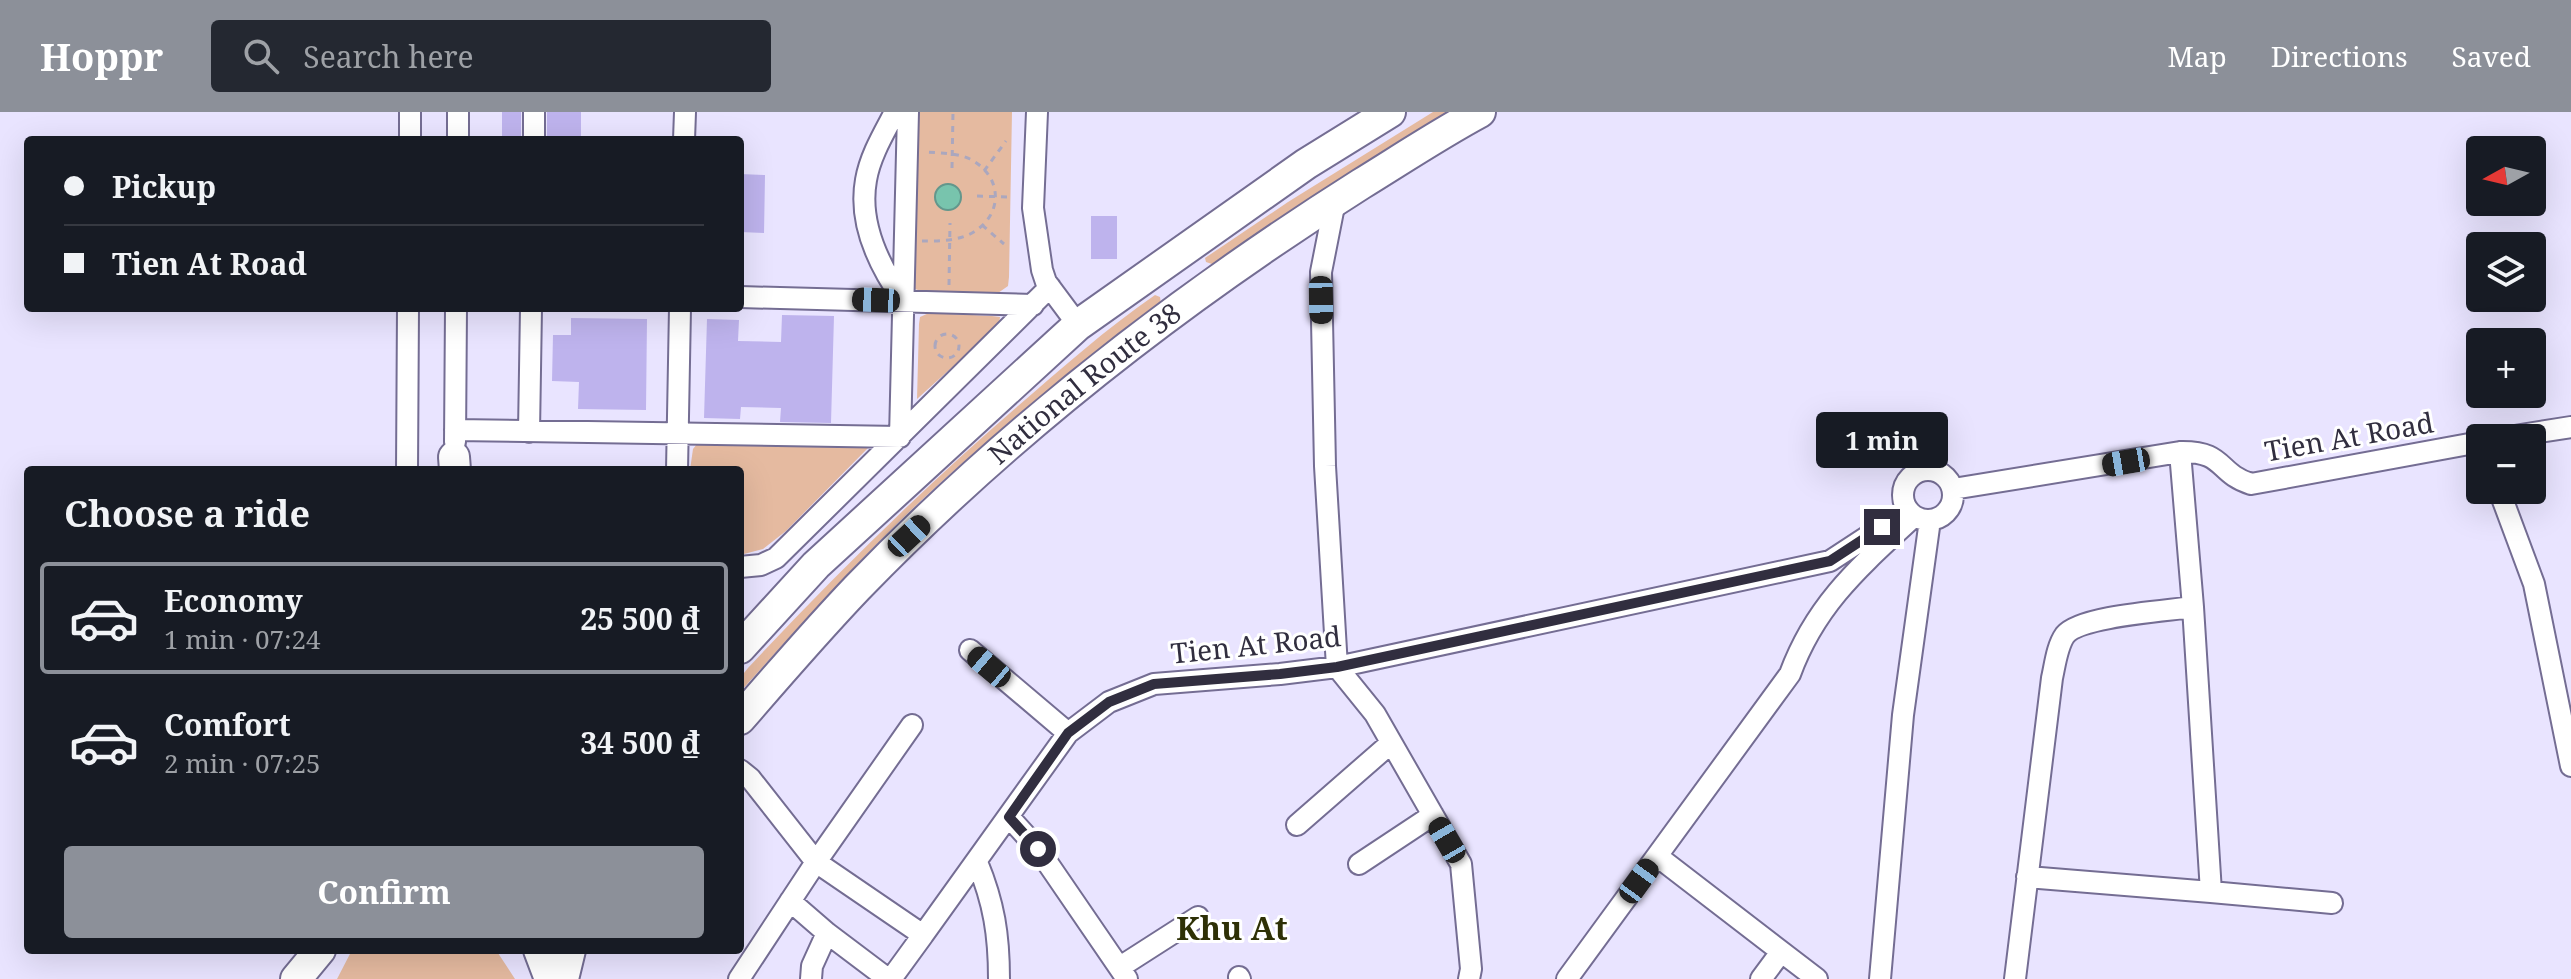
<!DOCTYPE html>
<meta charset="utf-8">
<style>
:root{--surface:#171b24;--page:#242831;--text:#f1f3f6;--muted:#9ea1a6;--line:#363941;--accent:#8c9099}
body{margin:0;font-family:"Noto Serif",serif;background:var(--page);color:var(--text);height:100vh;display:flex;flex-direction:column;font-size:30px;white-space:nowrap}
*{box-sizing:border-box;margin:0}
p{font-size:26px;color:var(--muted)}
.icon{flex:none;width:44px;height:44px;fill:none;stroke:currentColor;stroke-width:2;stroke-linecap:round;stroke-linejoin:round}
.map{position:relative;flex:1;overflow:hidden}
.panel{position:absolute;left:24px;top:354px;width:720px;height:488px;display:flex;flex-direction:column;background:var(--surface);border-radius:8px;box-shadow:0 8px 32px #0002}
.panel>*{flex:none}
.banner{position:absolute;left:24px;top:24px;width:720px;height:176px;border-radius:8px;box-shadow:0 8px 32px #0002;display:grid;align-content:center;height:176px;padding:0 40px;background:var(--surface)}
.needle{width:52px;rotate:262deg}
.buttons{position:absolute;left:2466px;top:24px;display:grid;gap:16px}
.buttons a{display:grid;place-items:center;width:80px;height:80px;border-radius:8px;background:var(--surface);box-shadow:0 8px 32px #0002;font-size:40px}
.end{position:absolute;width:36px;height:36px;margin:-18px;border:10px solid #312e3f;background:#fff;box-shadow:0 0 0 4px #fff}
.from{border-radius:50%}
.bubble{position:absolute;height:56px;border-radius:8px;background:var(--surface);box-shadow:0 8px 32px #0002;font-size:26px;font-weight:700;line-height:56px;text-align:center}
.car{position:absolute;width:24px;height:48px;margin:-24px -12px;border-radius:10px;box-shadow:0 0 6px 2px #0007;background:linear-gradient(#222 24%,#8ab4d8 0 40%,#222 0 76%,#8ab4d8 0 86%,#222 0)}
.banner b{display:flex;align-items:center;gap:28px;height:76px;font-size:30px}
.banner b+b{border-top:2px solid var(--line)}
.banner i{width:20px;height:20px;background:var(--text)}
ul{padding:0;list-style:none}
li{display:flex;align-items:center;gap:24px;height:112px;margin:0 16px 12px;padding:0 24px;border:4px solid transparent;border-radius:8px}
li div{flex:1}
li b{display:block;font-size:30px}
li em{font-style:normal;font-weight:700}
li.current{border-color:var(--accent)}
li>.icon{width:72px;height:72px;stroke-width:1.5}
h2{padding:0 40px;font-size:36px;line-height:96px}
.primary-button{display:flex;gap:16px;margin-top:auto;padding:16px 40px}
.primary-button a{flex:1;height:92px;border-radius:8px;background:var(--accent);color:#fff;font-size:32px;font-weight:700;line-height:92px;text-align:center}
header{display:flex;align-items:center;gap:48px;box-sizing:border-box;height:112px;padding:0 40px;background:var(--accent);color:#fff}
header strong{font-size:38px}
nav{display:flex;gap:44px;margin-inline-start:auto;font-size:28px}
.search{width:560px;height:72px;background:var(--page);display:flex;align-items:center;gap:20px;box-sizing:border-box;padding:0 28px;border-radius:8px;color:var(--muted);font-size:30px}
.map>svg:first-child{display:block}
.green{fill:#e5baa0}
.water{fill:#78c4ad;stroke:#63978c;stroke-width:2}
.building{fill:#beb3ed}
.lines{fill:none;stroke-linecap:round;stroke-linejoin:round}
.minor-casing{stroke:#746d93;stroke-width:24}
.highway-casing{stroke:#746d93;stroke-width:34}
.path{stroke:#aba7be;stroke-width:3;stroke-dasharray:6 6;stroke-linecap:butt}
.minor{stroke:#fff;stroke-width:20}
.highway{stroke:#fff;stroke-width:30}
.route{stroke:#312e3f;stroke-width:10}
.labels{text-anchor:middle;stroke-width:6;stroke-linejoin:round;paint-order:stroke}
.street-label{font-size:28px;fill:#312e3f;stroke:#fff}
.quarter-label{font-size:32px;font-weight:bold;fill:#2e3006;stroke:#fff}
</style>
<header>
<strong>Hoppr</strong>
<div class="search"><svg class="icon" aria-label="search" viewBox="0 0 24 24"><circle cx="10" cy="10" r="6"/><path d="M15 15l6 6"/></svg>Search here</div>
<nav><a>Map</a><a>Directions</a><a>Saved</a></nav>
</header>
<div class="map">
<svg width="2571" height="867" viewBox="0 0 2571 867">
<rect width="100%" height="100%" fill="#e9e4ff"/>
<path class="green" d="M915 0H1012L1009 165 1008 174 998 181H927L915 177 911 171Z
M1433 0H1447L1302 91 1212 152 1206 150 1205 146 1288 90Z
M1155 183 1160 185 1161 192C1079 252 1000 316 925 385 859 446 800 514 740 580V566L748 556C834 464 923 376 1018 294 1062 256 1107 216 1155 183Z
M929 201 992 204 1000 205 999 213 917 287 919 212 920 205Z
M703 331 870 334 786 419 763 437 740 443V358H690L693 337 697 332Z
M352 838H496L515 867H337Z"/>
<path class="water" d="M935 85a13 13 0 1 1 26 0a13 13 0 1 1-26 0Z"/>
<path class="building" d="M502 0H521V28H502Z
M547 0H581V28H547Z
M740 62 765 63 764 121 740 120Z
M1091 104H1117V147H1091Z
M782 203 834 204 831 311 780 310 781 296 741 295 740 307 704 306 707 207 739 208 738 229 781 230Z
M571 206 647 207 646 298 578 297 579 270 552 269 553 223H571Z"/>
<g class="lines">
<defs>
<path id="minor" d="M895 0C884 21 870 44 866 68 858 112 879 154 904 189
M1037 0 1033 96 1042 158 1046 170 1078 213
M410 28V0
M458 28V0
M534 28V0
M684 28 685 0
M1335 89 1321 160 1325 354 1337 555 1375 602 1461 752 1471 857 1469 867
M740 185 1033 193
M455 318 900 325 908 0
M529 320 531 196
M2502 326 2571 315
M455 330 456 196
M2180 340 2193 495 2211 780 2332 791
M1903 383a25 25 0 1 1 50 0a25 25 0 1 1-50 0Z
M407 358 408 196
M677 358 680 196
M1953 377 2180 340C2226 339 2216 361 2251 372L2480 330
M2499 378 2534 472 2571 654
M740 455 761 453 776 446 1050 175
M970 538 1068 621
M740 658 750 666 816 750 912 613
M1009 705 1038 737 1127 867
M1297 713 1391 631
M1657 744 1817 867
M977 750C994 791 999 823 999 867
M1359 752 1433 703
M2027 765 2211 780
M790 789 827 821 888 867
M1120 855 1198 805
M1239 865 1240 867
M739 867 816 750 923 823 1068 621 1109 590 1154 572 1280 562 1337 555 1830 449 1908 398
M811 867 812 854 827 821
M891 867 923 823
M1567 867 1790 562C1815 494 1857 457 1909 409
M1761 867 1781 840
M1880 867 1903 603 1930 408
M2015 867 2052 566C2055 553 2057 534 2065 523 2080 504 2166 499 2193 495"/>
<g id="highway">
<path d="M454 345 455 358"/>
<path d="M740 536 816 453 1078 213 1306 52 1390 0"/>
<path id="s1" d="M740 607C778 563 817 518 857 476 1007 321 1179 187 1361 72 1400 48 1439 22 1480 0"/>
<path d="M539 838 550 867"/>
<path d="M296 867 320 838"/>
<path d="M563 867 570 838"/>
</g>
</defs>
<use href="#minor" class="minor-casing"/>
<use href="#highway" class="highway-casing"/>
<path class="path" d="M952 56 953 0
M984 59 1006 29
M977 84 1008 85
M982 113 1004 132
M922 129C938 129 958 129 972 121 1004 103 1003 64 970 47 957 41 940 41 927 40
M949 173 950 111
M935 234a12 12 0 1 1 24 0a12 12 0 1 1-24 0Z"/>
<use href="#minor" class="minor"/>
<use href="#highway" class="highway"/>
</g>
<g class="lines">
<path class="route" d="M1038 737 1009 705 1068 621 1109 590 1154 572 1280 562 1337 555 1830 449 1882 415"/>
</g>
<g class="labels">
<g class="street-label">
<text dy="10" stroke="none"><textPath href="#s1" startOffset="482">National Route 38</textPath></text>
<text transform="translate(2349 325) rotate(-10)" y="10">Tien At Road</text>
<text transform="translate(1256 533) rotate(-6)" y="10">Tien At Road</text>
</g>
<g class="quarter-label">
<text x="1232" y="828">Khu At</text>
</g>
</g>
</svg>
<div class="buttons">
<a><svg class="needle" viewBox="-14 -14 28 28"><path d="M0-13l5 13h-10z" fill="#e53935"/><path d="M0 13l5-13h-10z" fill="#9ea1a6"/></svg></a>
<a><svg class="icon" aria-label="layers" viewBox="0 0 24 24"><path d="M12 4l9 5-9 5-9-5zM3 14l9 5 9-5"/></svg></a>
<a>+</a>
<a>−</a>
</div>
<i class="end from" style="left:1038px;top:737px"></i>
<i class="end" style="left:1882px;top:415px"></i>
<div class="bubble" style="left:1816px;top:300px;width:132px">1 min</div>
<i class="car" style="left:876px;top:188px;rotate:272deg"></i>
<i class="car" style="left:1321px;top:188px;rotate:179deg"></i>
<i class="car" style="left:2126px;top:350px;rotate:260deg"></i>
<i class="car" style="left:909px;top:424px;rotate:47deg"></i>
<i class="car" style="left:989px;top:555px;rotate:310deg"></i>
<i class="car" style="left:1447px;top:728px;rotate:330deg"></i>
<i class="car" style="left:1639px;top:769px;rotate:36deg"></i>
<div class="banner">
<b><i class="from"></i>Pickup</b>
<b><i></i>Tien At Road</b>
</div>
<section class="panel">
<h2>Choose a ride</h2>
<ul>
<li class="current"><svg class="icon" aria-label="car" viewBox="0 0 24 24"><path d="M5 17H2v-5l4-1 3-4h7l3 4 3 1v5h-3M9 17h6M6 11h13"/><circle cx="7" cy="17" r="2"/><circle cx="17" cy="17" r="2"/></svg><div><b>Economy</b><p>1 min · 07:24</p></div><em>25 500 ₫</em></li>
<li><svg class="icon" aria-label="car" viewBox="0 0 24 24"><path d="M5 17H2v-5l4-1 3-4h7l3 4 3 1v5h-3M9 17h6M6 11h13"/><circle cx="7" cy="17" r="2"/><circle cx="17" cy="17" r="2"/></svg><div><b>Comfort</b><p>2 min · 07:25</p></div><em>34 500 ₫</em></li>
</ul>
<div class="primary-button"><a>Confirm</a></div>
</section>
</div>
